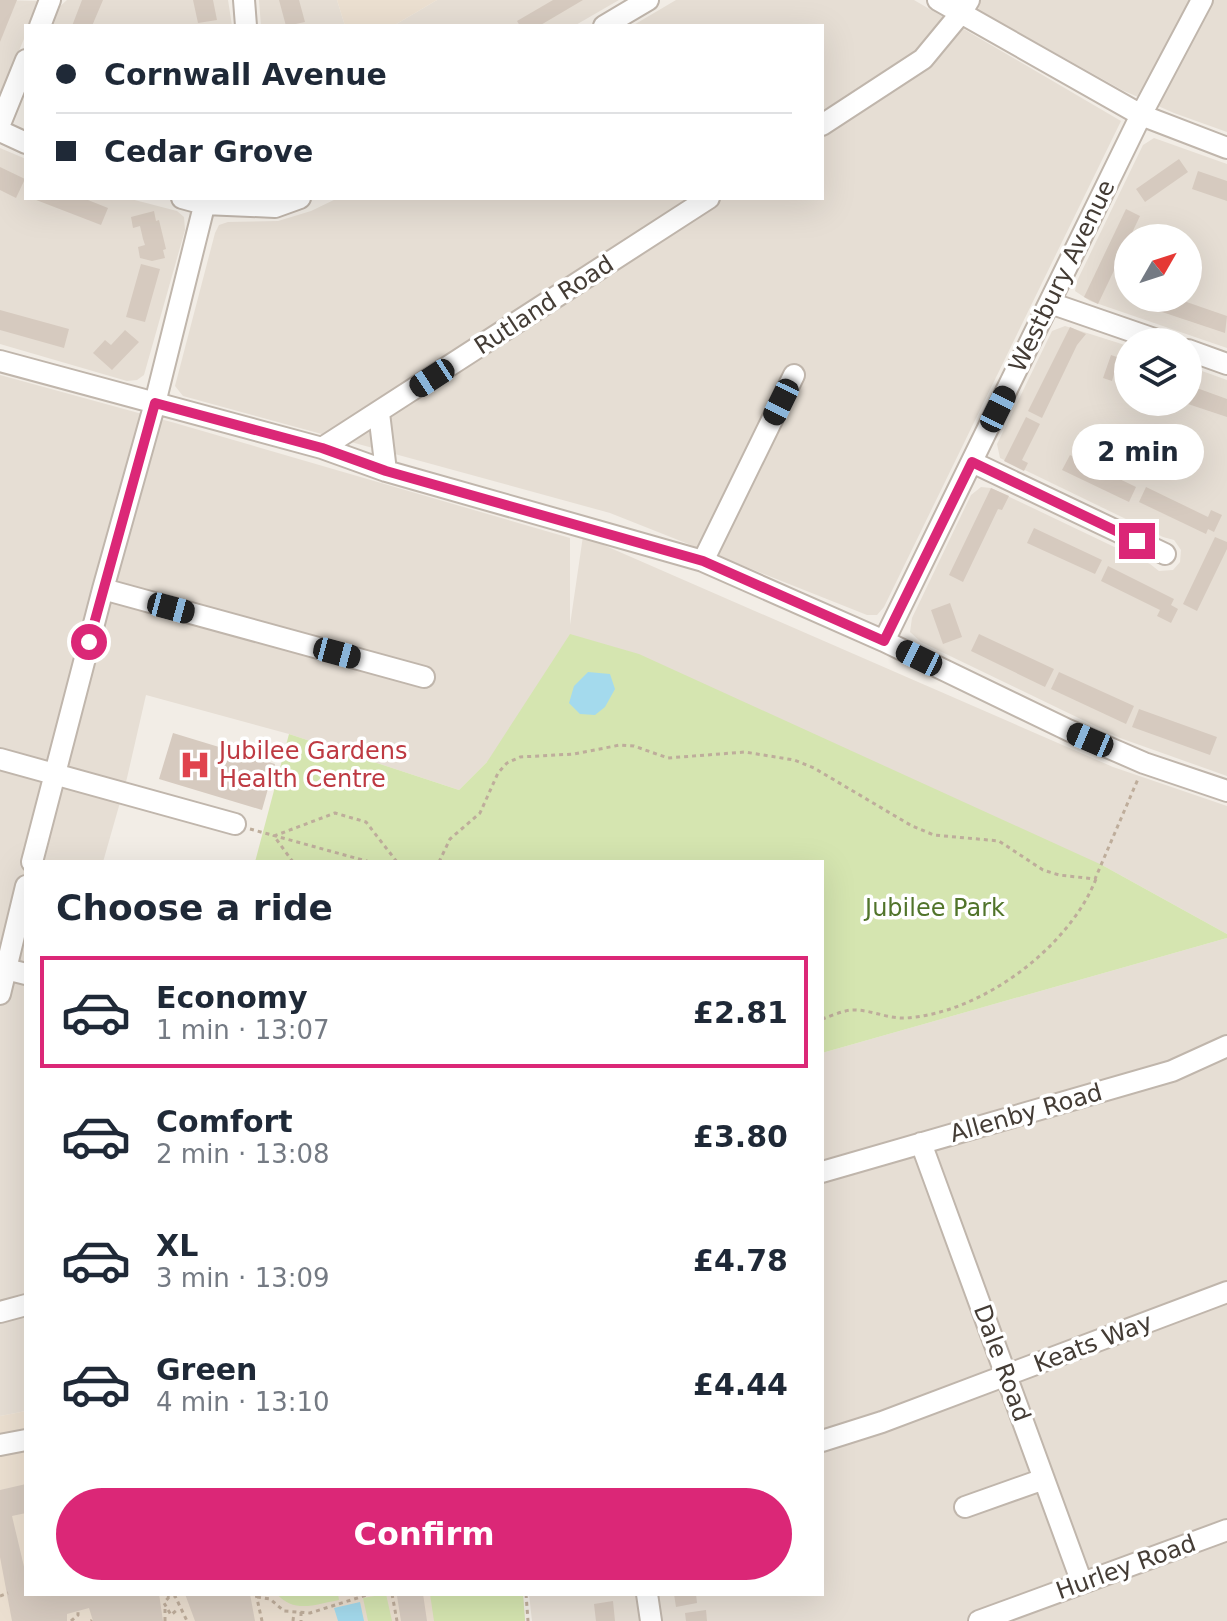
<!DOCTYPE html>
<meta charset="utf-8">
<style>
:root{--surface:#fff;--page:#f6f6f7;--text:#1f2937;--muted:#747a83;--line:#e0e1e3;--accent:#db2777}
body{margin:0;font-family:"DejaVu Sans",sans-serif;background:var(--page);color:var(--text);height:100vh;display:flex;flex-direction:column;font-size:30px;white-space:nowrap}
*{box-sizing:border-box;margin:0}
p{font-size:26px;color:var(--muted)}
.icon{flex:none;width:44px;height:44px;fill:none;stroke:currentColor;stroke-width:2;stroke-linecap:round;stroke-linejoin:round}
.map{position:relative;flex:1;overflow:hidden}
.panel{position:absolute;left:24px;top:860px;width:800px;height:736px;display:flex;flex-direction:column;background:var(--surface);border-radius:0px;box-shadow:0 8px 32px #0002}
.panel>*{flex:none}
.guide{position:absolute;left:24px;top:24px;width:800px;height:176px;border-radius:0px;box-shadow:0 8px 32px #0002;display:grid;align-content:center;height:176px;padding:0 32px;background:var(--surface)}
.needle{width:52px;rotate:51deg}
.tools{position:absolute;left:1114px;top:224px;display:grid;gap:16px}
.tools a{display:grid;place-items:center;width:88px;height:88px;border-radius:50%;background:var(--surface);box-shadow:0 8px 32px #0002;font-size:40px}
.end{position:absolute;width:36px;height:36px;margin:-18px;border:10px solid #db2777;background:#fff;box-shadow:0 0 0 4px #fff}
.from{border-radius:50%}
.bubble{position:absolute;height:56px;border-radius:28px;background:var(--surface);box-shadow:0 8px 32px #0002;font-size:26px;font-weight:600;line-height:56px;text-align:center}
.car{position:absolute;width:24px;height:48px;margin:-24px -12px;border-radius:10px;box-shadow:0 0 6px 2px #0007;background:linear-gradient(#222 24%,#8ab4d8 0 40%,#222 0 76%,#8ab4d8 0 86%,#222 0)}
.guide b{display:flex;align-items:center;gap:28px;height:76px;font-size:30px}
.guide b+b{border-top:2px solid var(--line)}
.guide i{width:20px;height:20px;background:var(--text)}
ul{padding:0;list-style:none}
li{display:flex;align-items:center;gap:24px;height:112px;margin:0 16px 12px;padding:0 16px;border:4px solid transparent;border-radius:0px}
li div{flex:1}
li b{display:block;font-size:30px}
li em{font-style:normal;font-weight:600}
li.on{border-color:var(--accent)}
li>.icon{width:72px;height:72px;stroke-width:1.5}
h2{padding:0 32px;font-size:36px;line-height:96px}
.cta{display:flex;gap:16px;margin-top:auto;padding:16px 32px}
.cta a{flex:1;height:92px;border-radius:48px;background:var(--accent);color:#fff;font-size:32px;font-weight:600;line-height:92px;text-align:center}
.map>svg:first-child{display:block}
.residential{fill:#e6ded4;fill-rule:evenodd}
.education{fill:#ebdfd0}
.green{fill:#d5e5b0}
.water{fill:#a4daed}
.building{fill:#d6cabf}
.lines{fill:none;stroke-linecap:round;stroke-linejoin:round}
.minor-casing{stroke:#c0b6ac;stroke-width:24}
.path{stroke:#bead9b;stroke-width:3;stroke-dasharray:4 4;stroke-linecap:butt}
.minor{stroke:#fff;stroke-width:20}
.route{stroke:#db2777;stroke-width:10}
.labels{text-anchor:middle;stroke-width:7;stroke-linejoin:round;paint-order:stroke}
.street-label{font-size:24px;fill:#443c35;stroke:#fff}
.health-label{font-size:24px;fill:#be3a42;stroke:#fff;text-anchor:start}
.park-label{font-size:24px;fill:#51742b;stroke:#fff}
</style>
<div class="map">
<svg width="1227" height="1621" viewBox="0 0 1227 1621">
<rect width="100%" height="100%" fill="#f2ede6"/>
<path class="residential" d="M0 0 39 1 29 26H26V34L0 97Z
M67 0H228L232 26H49L57 9Z
M259 0H337L345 26H261Z
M437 0H619L574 26H393Z
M676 0H914L1121 121 884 607 877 615H867L610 513 183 396 175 386 215 233 219 225 228 222 278 221 311 211 338 198H822V26H632Z
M960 0H1227V132L1174 113 1122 90Z
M1154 138 1227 164V348L1090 301 1075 291 1077 281 1143 145ZM1128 238H1188V298H1128Z
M0 148 26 159V198H127L177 211 184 217 185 230 144 375 137 380 127 381 0 344Z
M1065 326 1128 346V402H1188V366L1227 380V776L1120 738 921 642 910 632 912 618 971 495 981 487 991 488 1150 564 1159 571 1173 570 1180 562 1181 550 1174 540 1163 537 1000 458 997 444 1052 331Z
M0 375 175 423 570 538V625L583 536 1113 767 1227 806V934L1102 865 487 762 459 790 289 734 146 695 127 778 103 862H26V1411L0 1416Z
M1227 938V1621H532L529 1594H822V1053Z"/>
<path class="education" d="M337 0H437L393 26H345Z
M26 1411V1594H523L525 1621H0V1416Z"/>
<path class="green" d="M570 634 639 654 1102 865 1227 934V938L822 1053V862H255L289 734 459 790 487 762Z
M277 1594H338L339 1600C317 1604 294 1614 277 1594Z
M386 1594 392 1621H368L363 1598Z
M430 1594H523L525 1621H434Z"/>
<path class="water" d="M588 672 610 674 615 689 605 707 595 715 580 714 569 703 574 686Z
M360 1602 364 1621H338L334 1608Z"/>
<path class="building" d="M0 0H17L0 42Z
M82 0H103L92 26H72Z
M193 0H213L217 20 198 23Z
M279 0H299L305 22 286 26Z
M553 0H583L539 26H520L517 21Z
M1179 159 1188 172 1145 202 1136 189Z
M0 167 25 179 16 198 0 190Z
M1198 171 1227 181V201L1192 189Z
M31 198H83L108 208 101 225Z
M1126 209 1140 216 1098 304 1084 297Z
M154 211 156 221 159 220 166 249 163 250 165 258 152 261 140 258 138 247 145 245 143 239 140 226 133 228 131 217Z
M141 264 160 269 145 322 126 317Z
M1150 298H1175L1227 316 1225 333 1147 307Z
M0 310 69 329 64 348 0 330Z
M1070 327 1086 334 1077 345 1042 418 1028 411Z
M125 330 139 342 112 370 93 353 105 340 111 345Z
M1111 355 1128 361V379L1114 374 1112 381 1103 378Z
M1194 387 1227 399V417L1188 404Z
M1026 417 1040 424 1022 460 1028 463 1024 471 1004 461Z
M1070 455 1136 487 1129 502 1062 470Z
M1146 487 1208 517 1211 510 1222 515 1214 532 1208 529 1206 534 1139 502Z
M991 488 1009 496 1002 510 998 509 963 582 949 575Z
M1034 528 1102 560 1095 574 1027 543Z
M1215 537 1227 542V549L1197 611 1183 604Z
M1108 566 1174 599 1171 605 1178 609 1171 623 1157 616 1160 610 1101 581Z
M950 603 962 637 943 644 931 610Z
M979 634 1054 669 1045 687 971 651Z
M1059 672 1134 706 1126 724 1051 689Z
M1139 709 1217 737 1210 755 1132 727Z
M173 733 275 764 262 810 159 779Z
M26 1484V1513L12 1516 26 1575V1594H159L163 1621H93L89 1608 67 1614V1621H12L0 1557V1490Z
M185 1594H250L255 1621H195Z
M423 1594 427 1621H401L397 1596Z
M674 1594H696L697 1603 676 1607Z
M613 1601 615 1621H596L594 1604Z
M706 1610 707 1621H686L685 1613Z"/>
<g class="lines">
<defs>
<path id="minor" d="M244 0 246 26
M938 0 1141 115 1227 148
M40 26 50 0
M604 26 648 0
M0 124 26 60
M822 125 923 59 961 13 969 0
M0 131 26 143
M182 198 204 204 275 207 300 198
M1050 303 1163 342
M1188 350 1227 364
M0 361 322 448 386 471 703 561 884 641 1068 730 1144 763 1227 791
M379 413 386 471
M322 448 709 198
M972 462 1165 554
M703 561 794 375
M103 589 424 677
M884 641 1141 115 1202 0
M0 759 235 824
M32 862 103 589 155 403 206 198
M6 969 26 974
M0 994 26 886
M921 1143 1082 1583
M822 1172 1172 1071 1227 1046
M0 1312 26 1305
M822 1441 882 1422 1227 1292
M0 1445 26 1440
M965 1507 1044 1479
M647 1594 651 1621
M979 1621 1227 1530"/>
</defs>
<use href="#minor" class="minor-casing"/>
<path class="path" d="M250 829 370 862
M293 862 274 836 335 813 366 822 397 862
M439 862 450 839 480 813 498 773 507 763 520 757 574 754 620 745 634 746 668 758 745 752 794 760 814 768 912 826 934 835 999 841 1043 870 1059 875 1095 879 1138 779
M822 1019C831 1016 842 1011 851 1010 870 1009 887 1019 906 1018 981 1013 1068 949 1096 879
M167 1594 169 1597 175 1596 187 1621
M250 1594H252
M256 1594 262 1621
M392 1594 397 1621
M526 1594 528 1621
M0 1596 8 1593
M169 1597 164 1603 171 1615 178 1609
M257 1597 270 1599 284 1611 310 1613 370 1594
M301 1612V1621
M71 1621 78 1615V1611
M91 1621 92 1620
M165 1621V1609
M293 1621 294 1612"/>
<use href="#minor" class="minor"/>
</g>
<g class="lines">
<path class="route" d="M89 642 155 403 322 448 386 471 703 561 884 641 972 462 1137 541"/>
</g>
<defs>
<symbol id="hospital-bare" viewBox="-9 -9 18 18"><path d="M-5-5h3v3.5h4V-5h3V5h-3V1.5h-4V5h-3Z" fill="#e0444e" stroke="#fff" stroke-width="2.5" paint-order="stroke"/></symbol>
</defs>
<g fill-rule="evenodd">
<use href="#hospital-bare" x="173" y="743" width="44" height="44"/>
</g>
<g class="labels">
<g class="street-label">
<text transform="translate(1062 276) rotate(-64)" y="8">Westbury Avenue</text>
<text transform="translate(544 305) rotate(-33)" y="8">Rutland Road</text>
<text transform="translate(1026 1113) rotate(-16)" y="8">Allenby Road</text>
<text transform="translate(1093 1343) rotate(-21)" y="8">Keats Way</text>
<text transform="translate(1002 1363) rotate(70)" y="8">Dale Road</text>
<text transform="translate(1126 1567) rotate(-20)" y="8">Hurley Road</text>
</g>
<g class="health-label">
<text x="219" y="759">Jubilee Gardens<tspan x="219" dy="28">Health Centre</tspan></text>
</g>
<g class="park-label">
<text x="935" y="916">Jubilee Park</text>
</g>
</g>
</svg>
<div class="tools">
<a><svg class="needle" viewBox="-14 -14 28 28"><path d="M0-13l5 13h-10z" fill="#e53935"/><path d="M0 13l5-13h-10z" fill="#747a83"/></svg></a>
<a><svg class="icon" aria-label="layers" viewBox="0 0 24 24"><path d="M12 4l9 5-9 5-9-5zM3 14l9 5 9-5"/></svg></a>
</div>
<i class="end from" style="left:89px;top:642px"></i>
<i class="end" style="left:1137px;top:541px"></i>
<div class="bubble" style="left:1072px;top:424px;width:132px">2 min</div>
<i class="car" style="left:432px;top:378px;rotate:237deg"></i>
<i class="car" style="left:781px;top:402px;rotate:206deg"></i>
<i class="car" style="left:998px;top:409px;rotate:26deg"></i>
<i class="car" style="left:171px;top:608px;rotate:105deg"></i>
<i class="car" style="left:337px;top:653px;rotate:105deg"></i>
<i class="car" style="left:919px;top:658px;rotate:296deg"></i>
<i class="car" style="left:1090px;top:740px;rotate:293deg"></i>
<div class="guide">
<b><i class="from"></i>Cornwall Avenue</b>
<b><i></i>Cedar Grove</b>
</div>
<section class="panel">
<h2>Choose a ride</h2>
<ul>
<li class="on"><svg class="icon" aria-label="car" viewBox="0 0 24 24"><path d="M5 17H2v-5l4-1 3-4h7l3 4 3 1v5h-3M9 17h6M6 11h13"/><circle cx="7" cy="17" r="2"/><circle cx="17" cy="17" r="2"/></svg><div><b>Economy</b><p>1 min · 13:07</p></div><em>£2.81</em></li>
<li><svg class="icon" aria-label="car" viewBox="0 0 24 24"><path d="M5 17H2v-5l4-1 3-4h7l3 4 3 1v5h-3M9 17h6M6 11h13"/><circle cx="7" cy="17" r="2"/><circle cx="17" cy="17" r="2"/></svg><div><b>Comfort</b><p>2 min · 13:08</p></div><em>£3.80</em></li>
<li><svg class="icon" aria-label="car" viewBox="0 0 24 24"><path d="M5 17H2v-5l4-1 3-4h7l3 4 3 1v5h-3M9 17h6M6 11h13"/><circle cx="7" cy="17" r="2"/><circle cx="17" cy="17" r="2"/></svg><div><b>XL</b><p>3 min · 13:09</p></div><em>£4.78</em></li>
<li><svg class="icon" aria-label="car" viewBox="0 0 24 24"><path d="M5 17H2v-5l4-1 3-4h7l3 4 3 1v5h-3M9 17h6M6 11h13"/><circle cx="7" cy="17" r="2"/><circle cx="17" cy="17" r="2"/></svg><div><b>Green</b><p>4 min · 13:10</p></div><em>£4.44</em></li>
</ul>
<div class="cta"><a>Confirm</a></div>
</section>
</div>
